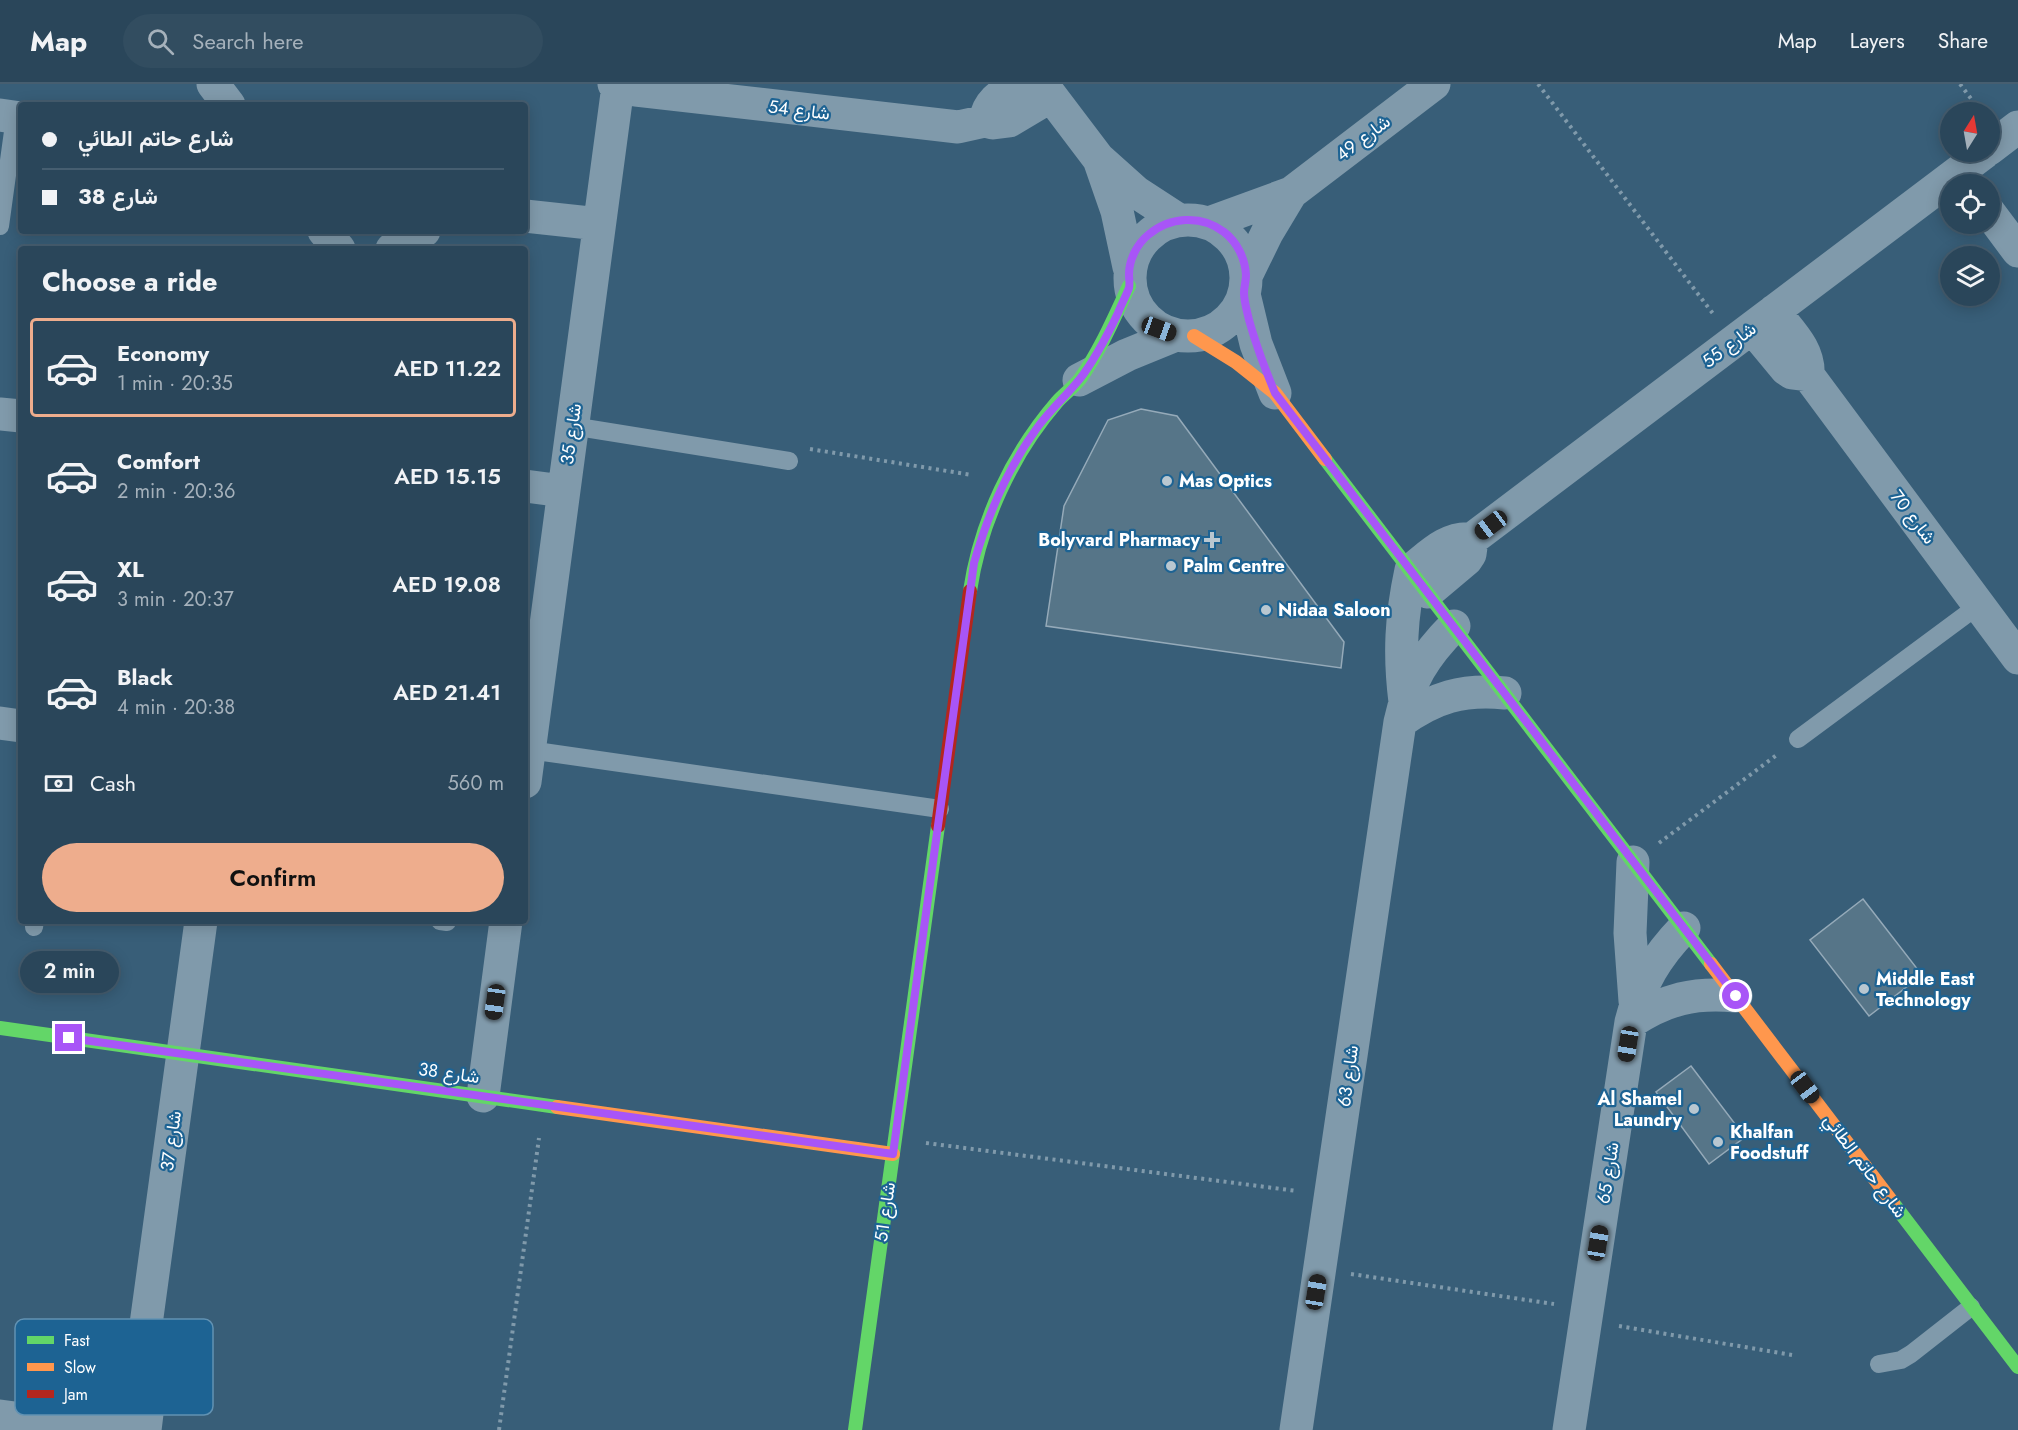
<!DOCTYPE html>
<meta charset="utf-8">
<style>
:root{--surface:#2a465a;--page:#324d60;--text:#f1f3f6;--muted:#a5b1bb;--line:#465e70;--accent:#eead8d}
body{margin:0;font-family:Jost,Vazirmatn,sans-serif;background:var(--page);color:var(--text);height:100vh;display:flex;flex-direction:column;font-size:22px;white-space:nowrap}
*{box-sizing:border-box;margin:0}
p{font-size:20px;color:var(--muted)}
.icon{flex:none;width:33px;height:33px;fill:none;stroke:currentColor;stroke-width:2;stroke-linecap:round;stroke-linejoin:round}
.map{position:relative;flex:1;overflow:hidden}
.details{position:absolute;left:18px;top:162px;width:510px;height:678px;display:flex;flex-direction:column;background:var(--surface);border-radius:6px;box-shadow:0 3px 15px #0003,0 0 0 2px var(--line)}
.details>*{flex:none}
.guide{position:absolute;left:18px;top:18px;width:510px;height:132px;border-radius:6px;box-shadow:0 3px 15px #0003,0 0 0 2px var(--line);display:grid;align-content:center;height:132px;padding:0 24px;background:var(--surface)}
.needle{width:39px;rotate:11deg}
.controls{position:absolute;left:1940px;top:18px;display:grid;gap:12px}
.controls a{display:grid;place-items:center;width:60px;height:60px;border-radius:50%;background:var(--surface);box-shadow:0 3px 15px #0003,0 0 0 2px var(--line);font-size:30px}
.end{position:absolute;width:27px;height:27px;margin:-14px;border:8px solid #a855f7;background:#fff;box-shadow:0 0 0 3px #fff}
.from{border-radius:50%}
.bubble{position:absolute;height:42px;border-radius:21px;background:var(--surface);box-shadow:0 3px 15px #0003,0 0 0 2px var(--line);font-size:20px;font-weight:600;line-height:42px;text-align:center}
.car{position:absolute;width:18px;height:36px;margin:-18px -9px;border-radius:8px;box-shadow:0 0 4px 2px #0007;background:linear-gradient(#222 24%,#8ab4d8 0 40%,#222 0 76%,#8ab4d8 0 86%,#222 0)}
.guide b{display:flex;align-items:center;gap:21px;height:57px;font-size:22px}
.guide b+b{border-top:2px solid var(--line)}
.guide i{width:15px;height:15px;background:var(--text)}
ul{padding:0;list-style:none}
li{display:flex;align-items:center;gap:18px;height:99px;margin:0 12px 9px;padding:0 12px;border:3px solid transparent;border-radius:6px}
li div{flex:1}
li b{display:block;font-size:22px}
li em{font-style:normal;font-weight:600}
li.active{border-color:var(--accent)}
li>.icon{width:54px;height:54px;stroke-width:1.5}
h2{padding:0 24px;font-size:27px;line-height:72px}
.pay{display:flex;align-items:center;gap:15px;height:66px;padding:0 24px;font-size:22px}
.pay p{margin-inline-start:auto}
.action{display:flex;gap:12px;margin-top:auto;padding:12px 24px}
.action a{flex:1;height:69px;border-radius:36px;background:var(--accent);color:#111;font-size:24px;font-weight:600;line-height:69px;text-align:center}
header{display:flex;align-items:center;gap:36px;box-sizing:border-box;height:84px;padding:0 30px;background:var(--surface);border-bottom:2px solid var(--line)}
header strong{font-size:28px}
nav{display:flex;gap:33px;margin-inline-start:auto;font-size:21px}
.search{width:420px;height:54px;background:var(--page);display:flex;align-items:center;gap:15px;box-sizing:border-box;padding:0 21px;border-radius:33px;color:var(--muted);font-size:22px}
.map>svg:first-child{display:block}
.building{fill:#567588;stroke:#95aab9;stroke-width:1.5}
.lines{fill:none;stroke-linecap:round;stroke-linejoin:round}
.path{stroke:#809aab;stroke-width:4;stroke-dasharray:3 4.5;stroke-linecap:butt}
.lane{stroke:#809aab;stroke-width:18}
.street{stroke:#809aab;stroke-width:33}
.fast{stroke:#63d668;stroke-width:14}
.slow{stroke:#ff974d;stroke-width:14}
.jam{stroke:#b3261e;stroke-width:14}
.route{stroke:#a855f7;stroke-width:8}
.poi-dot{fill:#b9c7d0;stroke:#1d6393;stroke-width:2}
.labels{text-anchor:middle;stroke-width:4.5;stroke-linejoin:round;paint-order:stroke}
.street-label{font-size:18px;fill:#fff;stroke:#1d6393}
.poi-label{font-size:18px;font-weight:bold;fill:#fff;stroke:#1d6393;text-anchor:start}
.key{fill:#1d6393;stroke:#6192b3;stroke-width:1.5}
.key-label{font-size:16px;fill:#fff}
</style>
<header>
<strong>Map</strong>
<div class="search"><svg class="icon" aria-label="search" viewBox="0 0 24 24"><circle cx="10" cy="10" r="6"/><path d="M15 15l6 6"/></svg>Search here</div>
<nav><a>Map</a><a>Layers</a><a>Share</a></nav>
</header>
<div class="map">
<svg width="2018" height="1346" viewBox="0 0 2018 1346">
<rect width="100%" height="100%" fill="#385e78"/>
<path class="building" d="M1141 325 1177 332 1344 558 1341 584 1046 542 1064 422 1108 336Z
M1863 815 1922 891 1869 932 1810 856Z
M1691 982 1745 1053 1709 1080 1656 1008Z"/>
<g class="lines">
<path class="path" d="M1538 0 1714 231
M1960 0 1981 28
M810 365 972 391
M1659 759 1778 670
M926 1059 1297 1107
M1351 1190 1554 1220
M1619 1242 1792 1271
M499 1346 539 1054"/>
<path class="lane" d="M0 142 15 33
M572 342 789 377
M1798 655 1979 521
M529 666 940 725
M440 837 447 838
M34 843 35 837
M1879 1280 1901 1276 1911 1270 1971 1223"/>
<path class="street" d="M213 0 229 21
M614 0 636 6 958 43 985 37 993 39 1009 37 1051 12
M1042 0 1098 74 1136 108 1179 136
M0 31 21 34
M985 37C988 17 1002 10 1018 0
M1989 65 2018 43
M1100 78 1117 127 1129 183
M1989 128 2018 167
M525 132 599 140
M1130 194a58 58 0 1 1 116 0a58 58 0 1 1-116 0Z
M1209 139 1291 109 1434 0
M324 147 339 165
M392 165 405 155 424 147
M1246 192 1267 149 1291 109
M1244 210 1256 260 1275 309
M1774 227C1789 247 1810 265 1808 291L2018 574
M1752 244 1786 285 1792 289 1808 291
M1079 296 1127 271 1176 251
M0 330 21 332
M525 402 563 407
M1428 508 1466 476 1470 470 1472 455
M1405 618C1399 570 1401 533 1411 486 1429 472 1447 452 1472 455L1985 68
M1400 638C1435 613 1462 605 1505 609
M0 639 21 642
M525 698 618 2
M1633 778 1630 849 1635 917
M1631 938C1666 915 1694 908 1736 912
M483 1012 506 837
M141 1277 150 1289 151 1297 145 1346
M0 1332 105 1346
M118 1346C121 1322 120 1292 141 1277L201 837
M1296 1346 1400 638C1409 597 1424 572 1454 542
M1569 1346 1631 938C1641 898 1656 873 1684 844"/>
<path class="fast" d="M1325 375 1711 880
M970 507C980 439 1012 370 1057 318 1064 310 1073 304 1080 295 1100 267 1114 234 1129 202
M0 944 557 1023
M1893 1119 2018 1283
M855 1346 938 742"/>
<path class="slow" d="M1194 252 1236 278 1275 309 1325 375
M1711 880 1893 1119
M557 1023 893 1070"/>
<path class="jam" d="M938 742 970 507"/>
</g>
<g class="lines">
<path class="route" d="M69 954 893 1070 974 479C988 430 1007 385 1037 344 1050 326 1066 312 1079 296 1095 276 1107 252 1118 229 1121 221 1126 212 1129 204 1130 200 1129 195 1129 190 1129 176 1137 160 1148 151 1169 133 1201 130 1224 148 1237 158 1245 174 1246 191 1246 197 1244 203 1244 209 1244 217 1247 227 1249 236 1256 261 1265 285 1275 309L1736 912"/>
</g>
<g class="poi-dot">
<circle cx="1167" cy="397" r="6"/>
<path d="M1209 447h6v6h6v6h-6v6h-6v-6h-6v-6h6z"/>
<circle cx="1171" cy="482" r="6"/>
<circle cx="1266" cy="526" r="6"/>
<circle cx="1864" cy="905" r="6"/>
<circle cx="1694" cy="1025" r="6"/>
<circle cx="1718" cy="1058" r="6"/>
</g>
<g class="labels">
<g class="street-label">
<text transform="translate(799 26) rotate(7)" y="6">شارع 54</text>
<text transform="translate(1363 54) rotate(-37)" y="6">شارع 49</text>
<text transform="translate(1729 261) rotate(-37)" y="6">شارع 55</text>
<text transform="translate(571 350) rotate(-82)" y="6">شارع 35</text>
<text transform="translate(1913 433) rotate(53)" y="6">شارع 70</text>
<text transform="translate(449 989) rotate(8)" y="6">شارع 38</text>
<text transform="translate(1348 992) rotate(-82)" y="6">شارع 63</text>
<text transform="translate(171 1057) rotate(-82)" y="6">شارع 37</text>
<text transform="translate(1865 1082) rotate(53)" y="6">شارع حاتم الطائي</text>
<text transform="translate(1608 1089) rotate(-81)" y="6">شارع 65</text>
<text transform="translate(885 1128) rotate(-82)" y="6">شارع 51</text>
</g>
<g class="poi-label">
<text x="1179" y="403">Mas Optics</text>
<text x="1200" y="462" text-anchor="end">Bolyvard Pharmacy</text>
<text x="1183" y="488">Palm Centre</text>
<text x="1278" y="532">Nidaa Saloon</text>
<text x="1876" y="901">Middle East<tspan x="1876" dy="21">Technology</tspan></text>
<text x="1682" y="1021" text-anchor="end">Al Shamel<tspan x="1682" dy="21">Laundry</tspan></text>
<text x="1730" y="1054">Khalfan<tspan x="1730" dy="21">Foodstuff</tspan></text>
</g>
</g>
<rect x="15" y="1235" width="198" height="96" rx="9" class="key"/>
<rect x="27" y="1252" width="27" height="8" fill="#63d668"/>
<rect x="27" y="1279" width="27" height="8" fill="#ff974d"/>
<rect x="27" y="1306" width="27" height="8" fill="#b3261e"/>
<g class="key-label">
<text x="64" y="1262">Fast</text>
<text x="64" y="1289">Slow</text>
<text x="64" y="1316">Jam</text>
</g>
</svg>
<div class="controls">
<a><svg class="needle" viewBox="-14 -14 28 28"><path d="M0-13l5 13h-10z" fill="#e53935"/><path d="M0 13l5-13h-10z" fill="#a5b1bb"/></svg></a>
<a><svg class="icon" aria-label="locate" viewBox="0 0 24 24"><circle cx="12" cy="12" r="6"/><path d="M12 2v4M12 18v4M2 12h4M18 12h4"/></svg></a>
<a><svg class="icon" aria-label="layers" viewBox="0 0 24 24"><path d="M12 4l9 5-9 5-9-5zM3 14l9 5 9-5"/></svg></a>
</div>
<i class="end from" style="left:1736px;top:912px"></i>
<i class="end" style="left:69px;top:954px"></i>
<div class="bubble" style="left:20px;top:867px;width:99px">2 min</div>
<i class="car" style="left:1159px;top:245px;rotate:110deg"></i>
<i class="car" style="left:1491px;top:441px;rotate:233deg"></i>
<i class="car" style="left:495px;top:918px;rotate:188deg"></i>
<i class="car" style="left:1628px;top:960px;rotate:189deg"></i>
<i class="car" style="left:1805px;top:1003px;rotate:143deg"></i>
<i class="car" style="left:1598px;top:1159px;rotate:9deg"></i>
<i class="car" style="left:1316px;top:1208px;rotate:9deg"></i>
<div class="guide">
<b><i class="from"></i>شارع حاتم الطائي</b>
<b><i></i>شارع 38</b>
</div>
<section class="details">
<h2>Choose a ride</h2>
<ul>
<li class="active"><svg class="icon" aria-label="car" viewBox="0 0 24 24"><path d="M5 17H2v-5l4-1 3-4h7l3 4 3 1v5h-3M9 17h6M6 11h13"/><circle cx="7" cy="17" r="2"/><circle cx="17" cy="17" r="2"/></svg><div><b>Economy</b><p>1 min · 20:35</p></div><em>AED 11.22</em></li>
<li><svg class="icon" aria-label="car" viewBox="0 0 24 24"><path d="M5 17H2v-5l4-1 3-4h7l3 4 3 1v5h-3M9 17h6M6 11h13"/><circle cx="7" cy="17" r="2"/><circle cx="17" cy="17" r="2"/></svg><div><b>Comfort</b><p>2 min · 20:36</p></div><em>AED 15.15</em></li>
<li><svg class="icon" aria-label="car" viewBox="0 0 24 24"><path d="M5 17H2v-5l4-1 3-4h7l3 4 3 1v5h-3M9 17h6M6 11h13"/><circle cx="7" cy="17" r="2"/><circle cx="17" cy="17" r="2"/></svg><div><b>XL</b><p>3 min · 20:37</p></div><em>AED 19.08</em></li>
<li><svg class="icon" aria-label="car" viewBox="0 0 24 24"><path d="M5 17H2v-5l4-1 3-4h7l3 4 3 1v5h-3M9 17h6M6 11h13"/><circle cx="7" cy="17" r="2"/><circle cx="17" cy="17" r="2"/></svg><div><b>Black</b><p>4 min · 20:38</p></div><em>AED 21.41</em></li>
</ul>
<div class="pay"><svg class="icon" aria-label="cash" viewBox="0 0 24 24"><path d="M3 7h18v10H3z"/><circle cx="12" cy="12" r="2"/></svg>Cash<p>560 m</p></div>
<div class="action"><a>Confirm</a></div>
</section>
</div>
